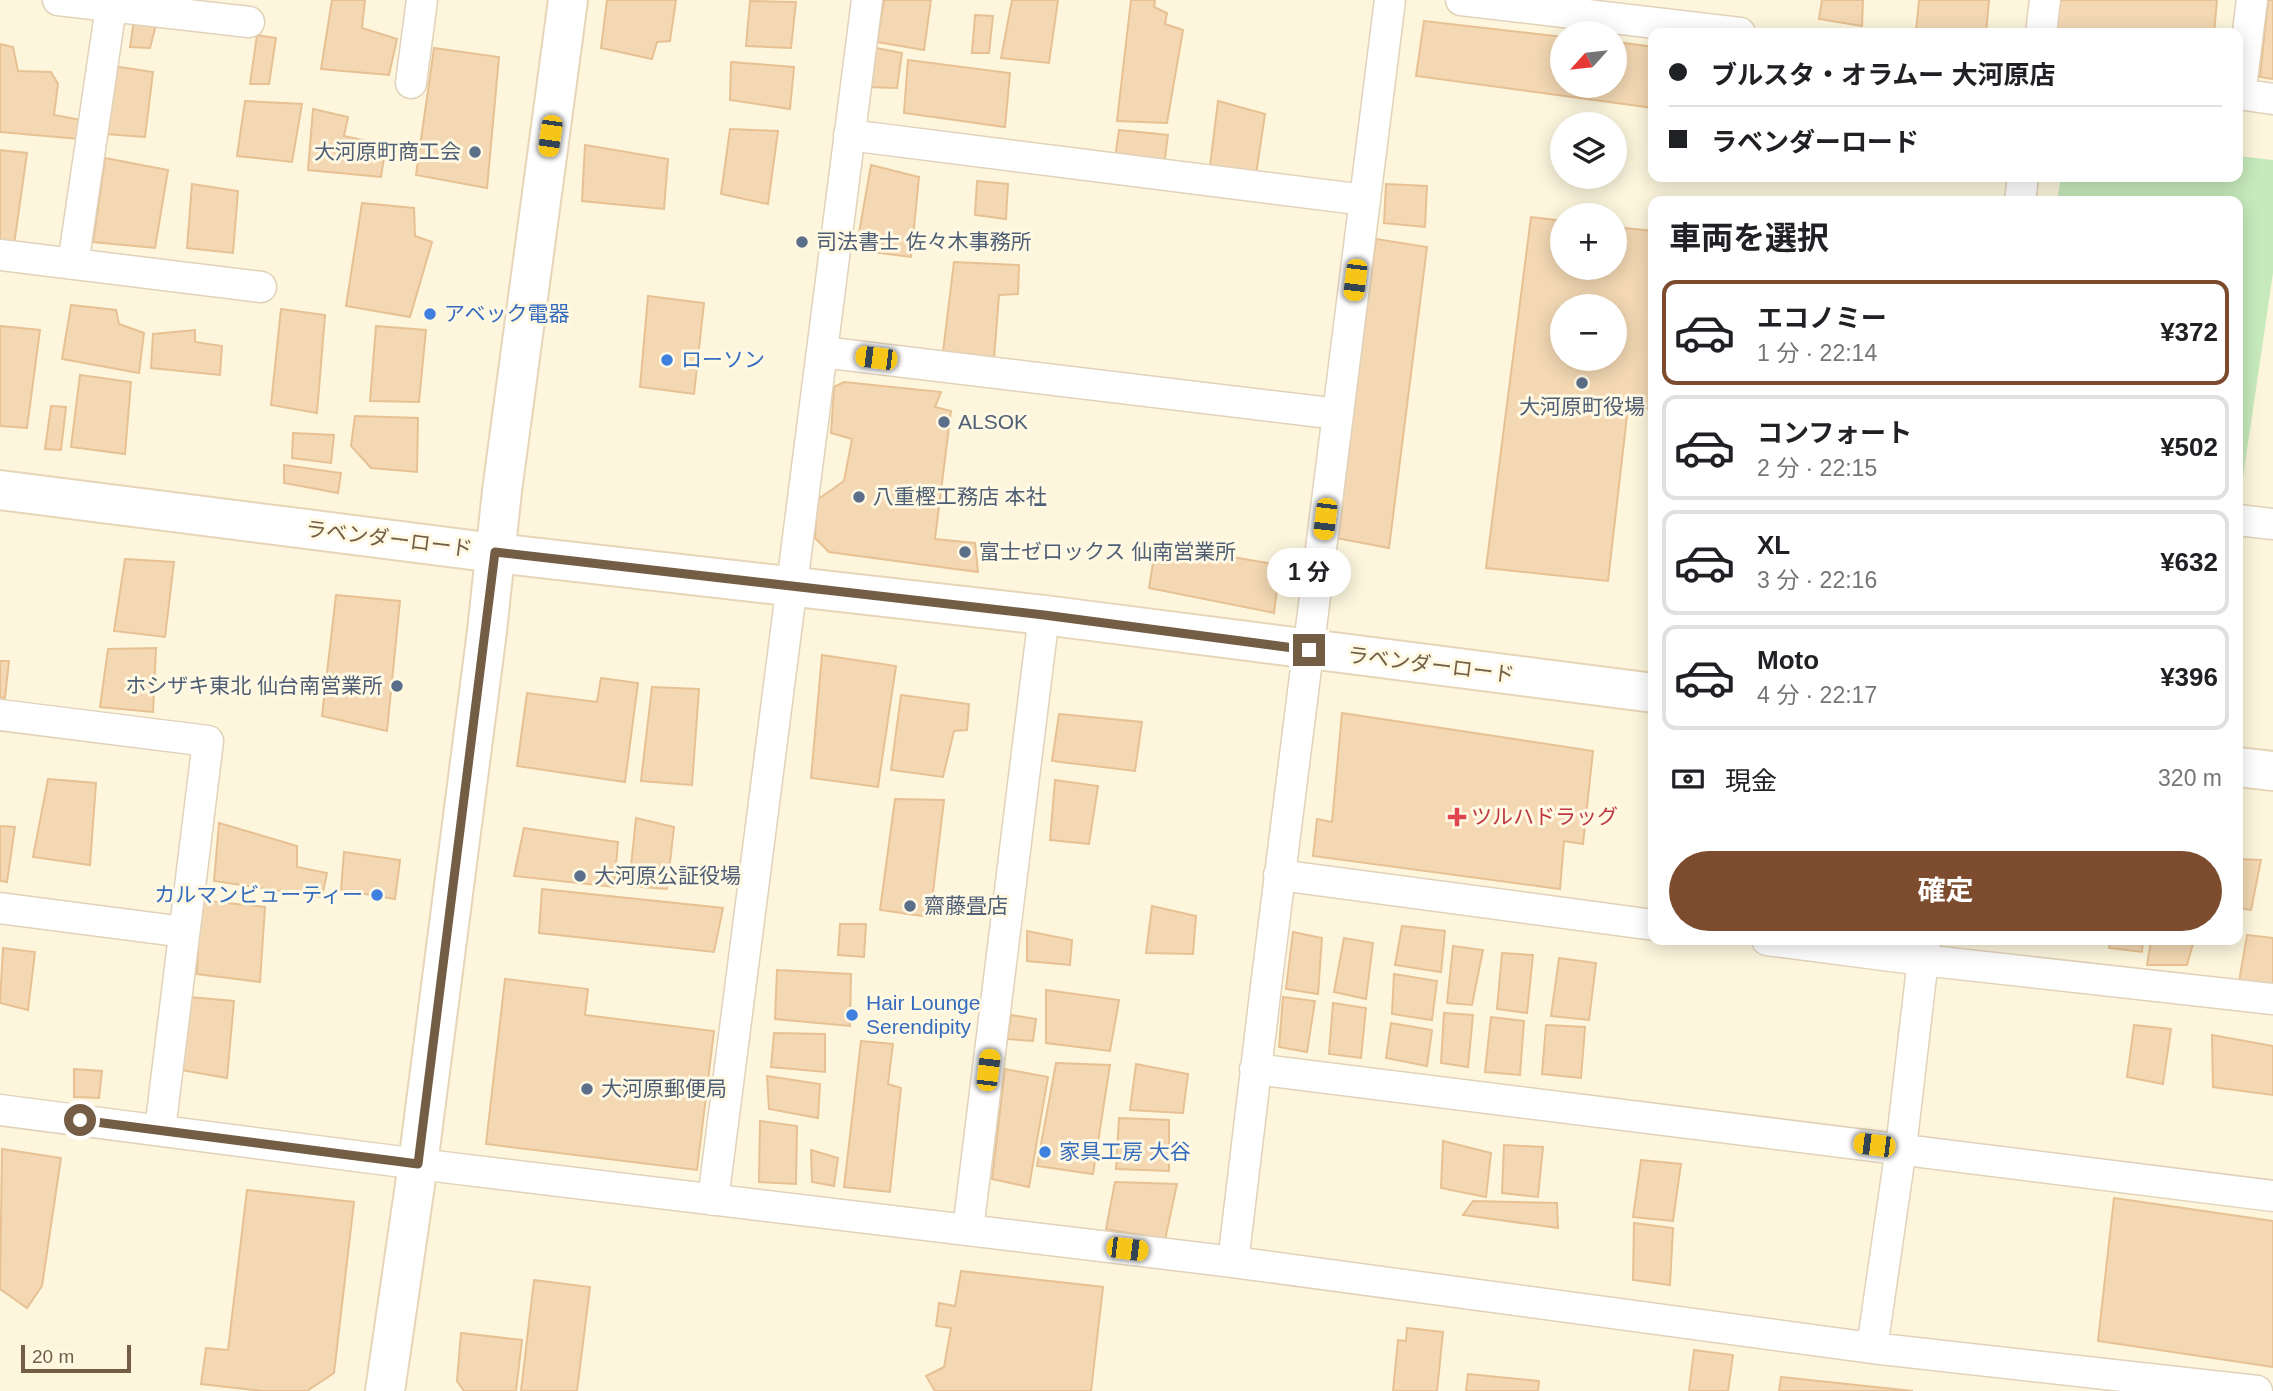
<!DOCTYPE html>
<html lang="ja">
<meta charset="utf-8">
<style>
:root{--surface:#fff;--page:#f2f2f2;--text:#202124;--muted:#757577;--line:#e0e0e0;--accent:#7d4c2e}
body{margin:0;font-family:Arial,"Noto Sans JP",sans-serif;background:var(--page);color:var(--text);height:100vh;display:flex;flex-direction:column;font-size:26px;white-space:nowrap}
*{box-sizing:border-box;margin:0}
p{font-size:23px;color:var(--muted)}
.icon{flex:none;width:38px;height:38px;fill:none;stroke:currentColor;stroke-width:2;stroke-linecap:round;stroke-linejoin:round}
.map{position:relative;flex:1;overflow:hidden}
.details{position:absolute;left:1648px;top:196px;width:595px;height:749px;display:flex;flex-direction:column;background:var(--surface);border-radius:14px;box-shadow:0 4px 18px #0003}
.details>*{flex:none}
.top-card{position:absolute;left:1648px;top:28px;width:595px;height:154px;border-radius:14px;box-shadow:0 4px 18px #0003;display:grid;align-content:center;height:154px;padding:0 21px;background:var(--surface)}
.needle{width:46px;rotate:243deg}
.tools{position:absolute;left:1550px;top:21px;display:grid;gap:14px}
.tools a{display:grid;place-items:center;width:77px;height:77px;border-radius:50%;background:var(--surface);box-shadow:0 4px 18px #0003;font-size:35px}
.scale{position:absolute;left:21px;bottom:18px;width:110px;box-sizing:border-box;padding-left:7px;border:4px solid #735d45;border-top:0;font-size:19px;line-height:24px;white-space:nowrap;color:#735d45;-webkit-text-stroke:5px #fff9e4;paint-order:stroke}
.end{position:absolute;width:32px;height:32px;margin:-16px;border:9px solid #735d45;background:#fff;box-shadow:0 0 0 4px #fff}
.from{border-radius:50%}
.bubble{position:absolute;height:49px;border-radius:24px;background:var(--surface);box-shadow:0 4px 18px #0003;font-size:23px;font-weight:700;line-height:49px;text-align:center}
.car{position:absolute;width:21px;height:42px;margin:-21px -10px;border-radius:9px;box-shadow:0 0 5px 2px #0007;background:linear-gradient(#f5c518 24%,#345 0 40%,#f5c518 0 76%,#345 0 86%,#f5c518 0)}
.top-card b{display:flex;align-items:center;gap:24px;height:66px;font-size:26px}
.top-card b+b{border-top:2px solid var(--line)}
.top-card i{width:18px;height:18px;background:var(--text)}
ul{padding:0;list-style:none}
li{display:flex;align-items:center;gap:21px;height:105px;margin:0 14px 10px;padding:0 7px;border:4px solid var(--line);border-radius:14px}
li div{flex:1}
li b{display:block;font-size:26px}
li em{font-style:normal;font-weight:700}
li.on{border-color:var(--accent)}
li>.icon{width:63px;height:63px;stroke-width:1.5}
h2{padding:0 21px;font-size:32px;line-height:84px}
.pay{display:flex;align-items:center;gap:18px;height:77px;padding:0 21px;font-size:26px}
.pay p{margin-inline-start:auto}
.button{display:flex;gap:14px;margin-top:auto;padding:14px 21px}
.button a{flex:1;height:80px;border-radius:42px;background:var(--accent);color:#fff;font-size:28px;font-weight:700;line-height:80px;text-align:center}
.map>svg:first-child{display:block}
.green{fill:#c7eabc}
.building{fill:#f3d8b3;stroke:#e7c193;stroke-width:2;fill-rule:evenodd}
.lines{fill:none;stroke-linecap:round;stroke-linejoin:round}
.street-casing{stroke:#e1d2b9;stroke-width:33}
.secondary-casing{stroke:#e6d5b7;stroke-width:42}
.street{stroke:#fff;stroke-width:30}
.secondary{stroke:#fff;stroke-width:38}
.route{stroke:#735d45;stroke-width:9}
.service-dot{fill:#5c6f8a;stroke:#fff9e4;stroke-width:2.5}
.shop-dot{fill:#3f7fe0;stroke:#fff9e4;stroke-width:2.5}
.health-dot{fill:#e0444e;stroke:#fff9e4;stroke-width:2.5}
.labels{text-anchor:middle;stroke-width:6;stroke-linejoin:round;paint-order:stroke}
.service-label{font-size:21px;fill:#4e5e75;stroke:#fff9e4;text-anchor:start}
.shop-label{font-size:21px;fill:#366cbe;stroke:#fff9e4;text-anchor:start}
.street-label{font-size:21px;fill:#735d45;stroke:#fff9e4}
.health-label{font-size:21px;fill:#be3a42;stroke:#fff9e4;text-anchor:start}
</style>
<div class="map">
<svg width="2273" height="1391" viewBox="0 0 2273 1391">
<rect width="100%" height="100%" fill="#fdf6dd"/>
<path class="green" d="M2238 156 2273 160V273L2241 491H2238V201H2057L2061 177H2238Z"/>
<path class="building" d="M332 0H365L362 28 397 39 389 75 321 69Z
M607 0H676L670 41 657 42 652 59 601 48Z
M884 0H931L924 50 877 42Z
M1012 0H1058L1049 63 1001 58Z
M1131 0H1155L1154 7 1167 13 1165 24 1183 30 1167 123 1117 121Z
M1822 0H1863L1862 26 1819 19Z
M1919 0H1989L1986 33 1916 32Z
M2058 0H2217L2214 33H2052Z
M2268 0H2273V79L2260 77Z
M750 1 796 2 791 48 746 46Z
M975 15 993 16 989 53H972Z
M134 20 156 25 150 48 130 47Z
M1424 21 1563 37V86H1615V42L1654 47V108L1416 76Z
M257 35 276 38 269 84H250Z
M0 44 13 47 18 71 51 72 58 84 54 115 81 120 79 139 0 132Z
M871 47 902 53 897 88 867 87Z
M434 48 499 57 487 188 416 175Z
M908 60 1010 73 1005 127 904 113Z
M731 62 794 67 790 109 730 100Z
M113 66 153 72 145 137 105 134Z
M245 101 302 104 292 162 237 156Z
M1218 101 1265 114 1256 175 1210 166Z
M313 109 348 117 344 136 386 145 381 177 308 170Z
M730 129 778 131 768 204 721 194Z
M1119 130 1168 135 1164 165 1115 158Z
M585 145 668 159 664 209 582 201Z
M0 150 27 153 14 245 0 243Z
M105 158 168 170 155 248 93 242Z
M871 165 919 177 911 257 856 250Z
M977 181 1008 184 1006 219 975 215Z
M192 184 238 191 233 253 187 248Z
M1386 184 1427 186 1425 227 1384 223Z
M362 203 414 208 415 236 432 242 410 317 346 306Z
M1531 217 1563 221V268H1615V227L1654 231V409L1628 407 1608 581 1486 568ZM1563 306H1615V359H1563Z
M1376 239 1427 247 1389 548 1336 538Z
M954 262 1019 265 1018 294 999 295 994 359 943 352Z
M648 296 704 303 694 394 640 387Z
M71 305 116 310 119 324 144 333 139 373 62 359Z
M281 309 325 315 317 413 271 405Z
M0 326 40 330 27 428 0 426Z
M376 326 426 330 419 402 370 401Z
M195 330V342L222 346 220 375 151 368 153 334Z
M80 375 131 382 125 454 71 447Z
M844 382 941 392 935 407 951 411 935 539 975 543 978 572 829 552 815 538 817 500 844 481 852 439 831 433 834 387Z
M51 406 66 407 61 450 45 449Z
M355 416 418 418 417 472 371 468 351 446Z
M293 433 334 435 331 463 292 458Z
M284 465 341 473 338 493 284 483Z
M1156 544 1280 565 1274 613 1149 588Z
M125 559 174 562 165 637 114 631Z
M336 595 400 601 387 731 322 716Z
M156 648 153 712 100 707 108 649Z
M822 655 896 666 878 787 811 778Z
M0 661H9L5 698 0 697Z
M601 678 638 683 625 782 517 766 527 693 597 702Z
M652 687 699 689 692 785 641 781Z
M901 695 969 704 967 730 954 731 943 777 891 770Z
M1342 713 1593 751 1583 844 1564 841 1560 889 1313 856 1317 819 1332 822Z
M1059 714 1142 722 1135 771 1052 761Z
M48 779 96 783 90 865 33 857Z
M1055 780 1098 786 1089 844 1050 840Z
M895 799 944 800 930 917 880 910Z
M636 818 674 827 667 889 629 886Z
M219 823 297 846V867L327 873 322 897 214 881Z
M0 826 15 827 7 882 0 881Z
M524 828 618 842 614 887 514 876Z
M344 852 400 860 395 899 341 890Z
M2238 859 2261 860 2251 910 2238 908Z
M542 889 723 908 714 952 539 933Z
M199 900 265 907 260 982 197 974Z
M1152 906 1196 916 1193 954 1146 953Z
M840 924H866L864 957 838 955Z
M1402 926 1445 931 1441 972 1395 965Z
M1027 931 1072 940 1070 965 1027 961Z
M1293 932 1322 938 1318 994 1286 989Z
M2247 935 2273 938V986L2239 982Z
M1344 938 1373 943 1366 999 1334 992Z
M2110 940H2143L2142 952 2109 948Z
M2151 940H2194L2187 965H2147Z
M1453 946 1483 950 1472 1005 1447 1003Z
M3 948 35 952 28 1010 0 1003Z
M1502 953 1533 955 1527 1013 1497 1009Z
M1559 958 1596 963 1589 1020 1551 1016Z
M777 970 851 974 850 1026 775 1019Z
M1394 974 1437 981 1432 1020 1392 1014Z
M505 979 588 989 585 1015 714 1031 697 1170 486 1144Z
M1046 990 1119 1000 1110 1051 1046 1043Z
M189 997 234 1001 227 1078 181 1070Z
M1283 997 1315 1001 1307 1052 1279 1047Z
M1333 1003 1366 1008 1361 1058 1329 1054Z
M1444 1013 1473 1015 1468 1067 1441 1063Z
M1011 1015 1036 1019 1033 1041 1007 1039Z
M1491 1017 1524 1021 1520 1075 1485 1072Z
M1391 1023 1432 1030 1427 1066 1386 1058Z
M1546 1025 1585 1027 1581 1078 1542 1074Z
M2134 1025 2171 1029 2163 1084 2127 1077Z
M774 1033 825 1034V1072L771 1067Z
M2212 1035 2273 1046V1095L2213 1087Z
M861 1041 893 1044 888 1084 901 1088 890 1192 844 1187Z
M1056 1063 1110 1065 1093 1174 1037 1166Z
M1136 1064 1188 1074 1183 1113 1130 1110Z
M74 1069 102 1071 99 1098 74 1097Z
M1005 1069 1048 1077 1029 1187 992 1179Z
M767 1076 820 1084 818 1118 769 1109Z
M1119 1118 1169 1120V1171L1116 1169Z
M760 1121 797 1126 796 1184 759 1182Z
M1443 1141 1491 1153 1486 1197 1441 1188Z
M1504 1145 1543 1147 1538 1197 1502 1193Z
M2 1149 61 1158 42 1286 27 1308 0 1289Z
M811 1150 838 1158 834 1186 812 1182Z
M1641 1160 1681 1164 1673 1221 1633 1217Z
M1115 1182 1177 1184 1165 1240 1106 1229Z
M247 1190 354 1202 334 1373 307 1391H263L201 1384 206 1348 228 1350Z
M2114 1198 2273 1221V1367L2098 1341Z
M1473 1201 1557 1203 1558 1228 1463 1215Z
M1634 1223 1673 1228 1670 1285 1633 1280Z
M961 1271 1103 1287 1091 1391H935L926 1376 944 1367 951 1328 936 1326 939 1303 955 1306Z
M534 1280 590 1287 577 1391H521Z
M1407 1328 1443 1332 1437 1391H1393L1398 1340 1406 1341Z
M461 1333 522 1340 516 1391H464L457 1381Z
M1694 1350 1733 1355 1728 1391H1689Z
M1468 1374 1539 1381 1538 1391H1466Z
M1781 1377 1913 1391H1779Z"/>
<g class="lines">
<defs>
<path id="street" d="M58 0 249 22
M1461 0 1740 33
M2041 33 2045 0
M411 83 422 0
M2238 94 2273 99
M2240 95 2252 0
M849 135 1365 200
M2020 201 2023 177
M0 255 261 287
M73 264 112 0
M822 352 1338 414
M2238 520 2273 524
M0 715 208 741 160 1130
M1279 875 1654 925
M0 908 184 932
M1767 940 1922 960 2273 999
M1255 1069 2273 1196
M0 1110 418 1164 1233 1262 1872 1348 2257 1391
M713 1200 867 0
M968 1230 1044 615
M1233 1262C1282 841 1338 421 1390 0
M1872 1348 1901 1148 1925 942"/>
<path id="secondary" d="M0 490 495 553 1044 615 1654 693
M2238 767 2273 771
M385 1391 418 1164 487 631 502 491 568 0"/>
</defs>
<use href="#street" class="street-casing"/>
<use href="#secondary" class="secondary-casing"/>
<use href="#street" class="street"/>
<use href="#secondary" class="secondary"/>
</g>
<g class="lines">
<path class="route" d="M80 1120 418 1164 495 552 1044 615 1309 650"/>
</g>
<g class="service-dot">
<circle cx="475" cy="152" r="7"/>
<circle cx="802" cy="242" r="7"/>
<circle cx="1582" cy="383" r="7"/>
<circle cx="944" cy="422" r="7"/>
<circle cx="859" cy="497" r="7"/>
<circle cx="965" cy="552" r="7"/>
<circle cx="397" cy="686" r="7"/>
<circle cx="580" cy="876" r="7"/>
<circle cx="910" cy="906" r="7"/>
<circle cx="587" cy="1089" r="7"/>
</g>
<g class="shop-dot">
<circle cx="430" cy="314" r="7"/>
<circle cx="667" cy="360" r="7"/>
<circle cx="377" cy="895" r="7"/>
<circle cx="852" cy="1015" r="7"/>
<circle cx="1045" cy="1152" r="7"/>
</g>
<path class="health-dot" d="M1453.5 806.5h7v7h7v7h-7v7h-7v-7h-7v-7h7z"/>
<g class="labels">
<g class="service-label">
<text x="461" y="159" text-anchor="end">大河原町商工会</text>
<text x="816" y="249">司法書士 佐々木事務所</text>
<text x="1582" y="414" text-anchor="middle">大河原町役場</text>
<text x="958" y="429">ALSOK</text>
<text x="873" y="504">八重樫工務店 本社</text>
<text x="979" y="559">富士ゼロックス 仙南営業所</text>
<text x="383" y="693" text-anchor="end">ホシザキ東北 仙台南営業所</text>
<text x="594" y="883">大河原公証役場</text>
<text x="924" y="913">齋藤畳店</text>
<text x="601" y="1096">大河原郵便局</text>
</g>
<g class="shop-label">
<text x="444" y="321">アベック電器</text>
<text x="681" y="367">ローソン</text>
<text x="363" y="902" text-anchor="end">カルマンビューティー</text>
<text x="866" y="1010">Hair Lounge<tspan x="866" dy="24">Serendipity</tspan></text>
<text x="1059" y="1159">家具工房 大谷</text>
</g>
<g class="street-label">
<text transform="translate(389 539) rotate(7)" y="7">ラベンダーロード</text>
<text transform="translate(1431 665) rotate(7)" y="7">ラベンダーロード</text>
</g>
<g class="health-label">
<text x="1471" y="824">ツルハドラッグ</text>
</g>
</g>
</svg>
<div class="tools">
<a><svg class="needle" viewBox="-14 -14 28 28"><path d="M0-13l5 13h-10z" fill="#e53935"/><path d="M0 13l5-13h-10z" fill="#757577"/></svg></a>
<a><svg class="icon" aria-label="layers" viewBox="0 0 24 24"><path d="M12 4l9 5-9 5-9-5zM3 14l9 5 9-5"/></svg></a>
<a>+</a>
<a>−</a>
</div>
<div class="scale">20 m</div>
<i class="end from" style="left:80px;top:1120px"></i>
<i class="end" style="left:1309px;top:650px"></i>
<div class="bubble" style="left:1267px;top:548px;width:84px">1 分</div>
<i class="car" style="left:550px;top:136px;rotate:188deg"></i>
<i class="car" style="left:1355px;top:280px;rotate:187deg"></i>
<i class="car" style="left:876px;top:358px;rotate:277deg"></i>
<i class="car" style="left:1325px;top:519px;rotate:187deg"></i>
<i class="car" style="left:988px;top:1070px;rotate:7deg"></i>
<i class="car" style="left:1874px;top:1145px;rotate:277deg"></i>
<i class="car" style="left:1127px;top:1249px;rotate:97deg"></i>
<div class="top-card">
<b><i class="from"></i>ブルスタ・オラムー 大河原店</b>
<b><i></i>ラベンダーロード</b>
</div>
<section class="details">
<h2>車両を選択</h2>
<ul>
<li class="on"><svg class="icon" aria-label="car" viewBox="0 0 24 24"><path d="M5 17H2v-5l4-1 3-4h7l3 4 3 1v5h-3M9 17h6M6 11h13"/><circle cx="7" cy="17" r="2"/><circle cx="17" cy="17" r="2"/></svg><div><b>エコノミー</b><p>1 分 · 22:14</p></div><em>¥372</em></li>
<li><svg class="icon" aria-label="car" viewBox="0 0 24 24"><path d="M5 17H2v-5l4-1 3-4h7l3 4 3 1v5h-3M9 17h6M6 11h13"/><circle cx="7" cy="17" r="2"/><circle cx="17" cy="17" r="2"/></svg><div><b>コンフォート</b><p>2 分 · 22:15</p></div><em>¥502</em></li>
<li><svg class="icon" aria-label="car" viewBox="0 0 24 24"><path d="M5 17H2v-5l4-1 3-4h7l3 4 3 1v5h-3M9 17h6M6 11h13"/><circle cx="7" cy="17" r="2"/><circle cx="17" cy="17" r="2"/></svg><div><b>XL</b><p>3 分 · 22:16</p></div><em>¥632</em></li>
<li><svg class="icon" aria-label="car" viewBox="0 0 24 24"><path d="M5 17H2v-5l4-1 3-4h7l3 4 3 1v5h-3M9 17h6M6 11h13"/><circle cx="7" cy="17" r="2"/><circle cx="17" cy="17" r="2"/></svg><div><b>Moto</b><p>4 分 · 22:17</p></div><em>¥396</em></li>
</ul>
<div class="pay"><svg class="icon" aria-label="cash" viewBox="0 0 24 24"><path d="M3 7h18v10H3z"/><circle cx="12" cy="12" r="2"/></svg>現金<p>320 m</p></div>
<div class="button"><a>確定</a></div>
</section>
</div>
